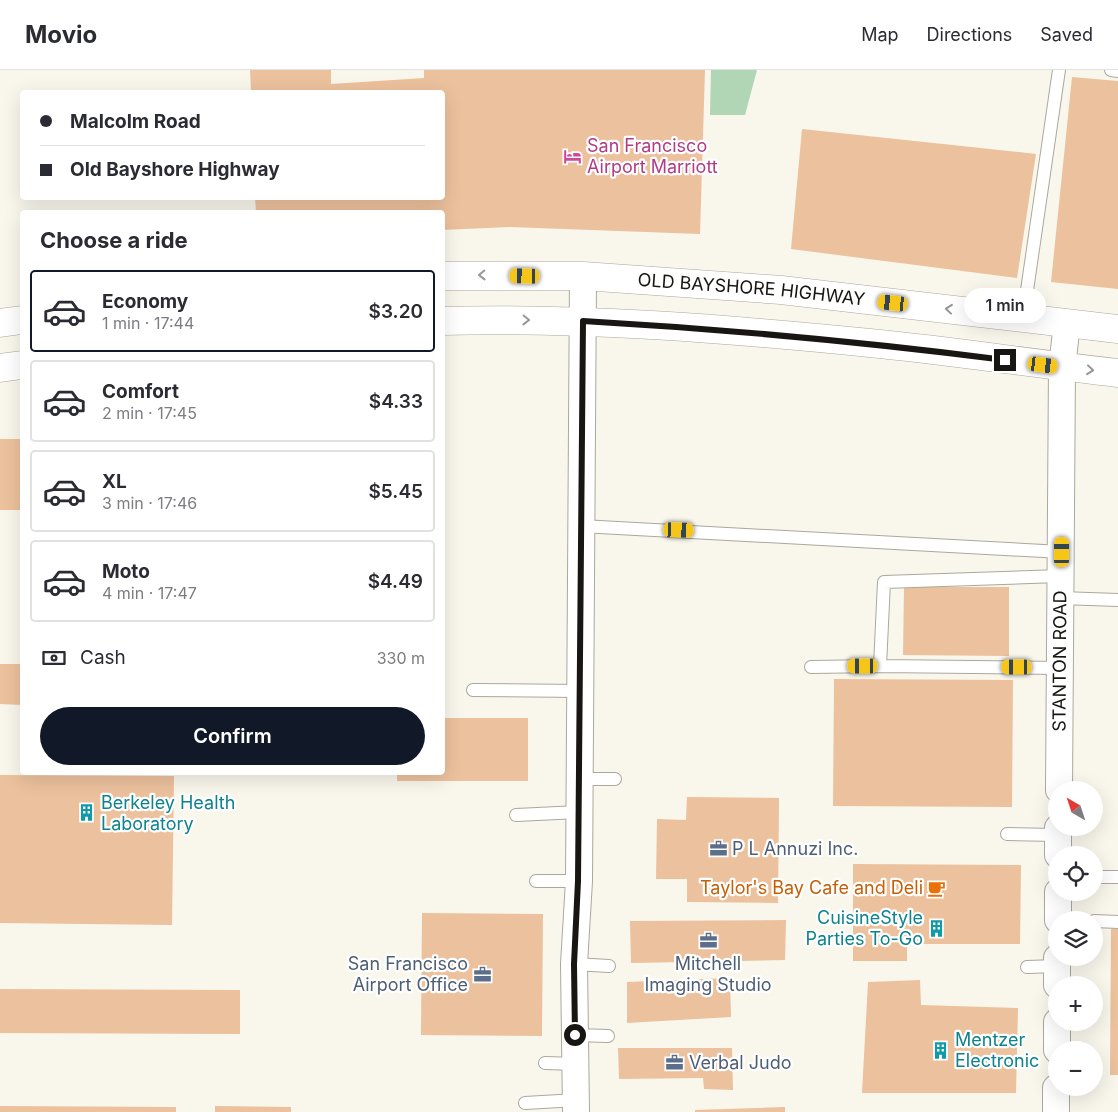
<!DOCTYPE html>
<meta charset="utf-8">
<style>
:root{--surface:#fff;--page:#f7f7f7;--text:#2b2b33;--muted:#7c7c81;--line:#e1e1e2;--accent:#111827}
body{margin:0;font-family:Inter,sans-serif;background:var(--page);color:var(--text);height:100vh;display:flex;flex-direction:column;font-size:19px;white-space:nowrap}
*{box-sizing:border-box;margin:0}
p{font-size:16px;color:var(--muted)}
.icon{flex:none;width:28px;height:28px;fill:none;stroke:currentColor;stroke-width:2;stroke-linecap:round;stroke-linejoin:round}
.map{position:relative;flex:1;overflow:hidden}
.details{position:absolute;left:20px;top:140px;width:425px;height:565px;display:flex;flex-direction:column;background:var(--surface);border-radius:5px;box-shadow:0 5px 20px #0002}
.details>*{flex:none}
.guide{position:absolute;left:20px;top:20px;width:425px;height:110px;border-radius:5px;box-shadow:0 5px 20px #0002;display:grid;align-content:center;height:110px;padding:0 20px;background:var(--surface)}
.needle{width:32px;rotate:321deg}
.buttons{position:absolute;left:1048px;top:711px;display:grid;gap:10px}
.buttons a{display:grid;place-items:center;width:55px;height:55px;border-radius:50%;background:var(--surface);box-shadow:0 5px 20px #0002;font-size:25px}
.end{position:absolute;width:22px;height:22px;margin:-11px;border:6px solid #181613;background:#fff;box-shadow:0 0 0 2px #fff}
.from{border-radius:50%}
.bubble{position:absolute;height:35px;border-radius:18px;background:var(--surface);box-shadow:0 5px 20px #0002;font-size:16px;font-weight:600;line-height:35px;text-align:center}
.car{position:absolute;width:15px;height:30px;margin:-15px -8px;border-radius:6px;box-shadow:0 0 4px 1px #0007;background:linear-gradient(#f5c518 24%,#345 0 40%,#f5c518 0 76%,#345 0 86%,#f5c518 0)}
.guide b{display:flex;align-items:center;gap:18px;height:48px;font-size:19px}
.guide b+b{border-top:1px solid var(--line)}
.guide i{width:12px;height:12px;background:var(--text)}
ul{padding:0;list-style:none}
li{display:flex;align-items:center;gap:15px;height:82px;margin:0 10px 8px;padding:0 10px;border:2px solid var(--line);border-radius:5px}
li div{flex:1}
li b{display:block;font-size:19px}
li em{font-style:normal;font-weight:600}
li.on{border-color:var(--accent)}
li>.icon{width:45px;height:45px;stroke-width:1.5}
h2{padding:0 20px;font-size:22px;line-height:60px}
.pay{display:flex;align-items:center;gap:12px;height:55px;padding:0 20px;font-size:19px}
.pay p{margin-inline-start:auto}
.button{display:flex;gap:10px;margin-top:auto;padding:10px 20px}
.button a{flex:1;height:58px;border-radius:30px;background:var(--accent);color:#fff;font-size:20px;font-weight:600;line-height:58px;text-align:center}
header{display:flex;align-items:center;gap:30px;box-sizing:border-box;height:70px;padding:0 25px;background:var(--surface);border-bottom:1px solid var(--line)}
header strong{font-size:24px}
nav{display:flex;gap:28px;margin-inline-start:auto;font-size:18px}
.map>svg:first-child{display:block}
.green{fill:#b0d6b5}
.building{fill:#ecc19d}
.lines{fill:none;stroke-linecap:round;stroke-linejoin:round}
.service-casing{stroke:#aaa89e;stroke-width:14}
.minor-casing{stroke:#aaa89e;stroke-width:28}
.secondary-casing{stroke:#aaa89e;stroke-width:29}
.service{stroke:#fff;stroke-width:12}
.minor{stroke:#fff;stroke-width:26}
.secondary{stroke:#fff;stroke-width:28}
.oneway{stroke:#979695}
.route{stroke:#181613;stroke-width:6}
.labels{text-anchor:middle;stroke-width:4.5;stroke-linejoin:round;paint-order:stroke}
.hotel-label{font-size:18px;fill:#b23c85;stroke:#fff;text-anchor:start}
.street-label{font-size:18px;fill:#181613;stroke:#fff}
.culture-label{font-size:18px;fill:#0d838f;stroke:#fff;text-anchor:start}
.service-label{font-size:18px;fill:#4e5e75;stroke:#fff;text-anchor:start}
.food-label{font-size:18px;fill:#c56008;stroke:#fff;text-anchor:end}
</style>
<header>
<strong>Movio</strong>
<nav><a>Map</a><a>Directions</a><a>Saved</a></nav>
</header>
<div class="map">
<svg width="1118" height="1042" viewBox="0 0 1118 1042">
<rect width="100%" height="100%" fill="#f9f6ec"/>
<path class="green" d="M711 0H757L745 45H710Z"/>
<path class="building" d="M250 0H331V14L424 8V0H705L700 164 510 157 442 160V142H256L255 128H442V22H251Z
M1072 7 1118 11V219L1051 212Z
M802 59 1036 84 1017 208 791 179Z
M0 369H22V440H0Z
M904 517H1009V586L903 585Z
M0 594H22V635L0 634Z
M834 609 1013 610 1012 737 833 736Z
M442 648H528V711H397V702H442Z
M0 705 174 706 172 855 0 853Z
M687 727 779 728 778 833 687 832V809H656L657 749 686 750Z
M853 794 1021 795 1020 874H907V891H853Z
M422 843 543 844 542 966 421 965Z
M786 850 785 890 631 893 630 851Z
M1111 859H1118V1005H1110Z
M730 908 731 947 627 953V912Z
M920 910 921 935 1018 938 1016 1023H862L868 912Z
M0 919 240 920V964L0 963Z
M618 978H732L733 1020 704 1019 703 1008 619 1009Z
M0 1036 176 1037V1042H0Z
M215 1036 291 1037V1042H215Z
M785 1037V1042H695V1040Z"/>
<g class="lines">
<defs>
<path id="service" d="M1111 0 1118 1
M1023 248 1059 0
M581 456 1062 482
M1060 528 1118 530
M811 597 880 596
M1060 598 880 596 884 512 1061 506
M473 620 580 621
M579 709H615
M516 745 579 742
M1007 764 1058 765
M1094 807H1118
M536 811H579
M1094 851 1118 852
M574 894 609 896
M1027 897 1057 896
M575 965 608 966
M545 993 576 994
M525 1033 577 1030"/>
<g id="minor">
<path id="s1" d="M1059 720 1062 297 1067 253"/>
<path d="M1058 785V758"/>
<path d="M1058 850V822"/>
<path d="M1057 915V888"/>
<path d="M1057 980V952"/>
<path d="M576 1042 574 894 579 811 583 206"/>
<path d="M1056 1042V1018"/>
</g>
<g id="secondary">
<path id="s2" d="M442 206H583L781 220 1118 259"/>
<path d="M442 251C585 247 728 259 870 273 953 281 1035 294 1118 303"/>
<path d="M0 253 22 250"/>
<path d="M0 298 22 295"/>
</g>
</defs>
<use href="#service" class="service-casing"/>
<use href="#minor" class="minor-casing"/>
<use href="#secondary" class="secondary-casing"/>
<use href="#service" class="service"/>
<use href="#minor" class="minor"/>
<use href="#secondary" class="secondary"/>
</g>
<defs><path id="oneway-chevron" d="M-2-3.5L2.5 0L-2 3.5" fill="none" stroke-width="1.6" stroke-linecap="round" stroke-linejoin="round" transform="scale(1.25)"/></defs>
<g class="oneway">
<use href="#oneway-chevron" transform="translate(482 205) rotate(179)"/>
<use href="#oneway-chevron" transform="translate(949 239) rotate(-174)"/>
<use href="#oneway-chevron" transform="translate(526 250) rotate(1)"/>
<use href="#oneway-chevron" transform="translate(1090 300) rotate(6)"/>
</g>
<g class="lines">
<path class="route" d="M575 965 574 894 578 811 583 251C724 259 864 272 1005 290"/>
</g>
<defs>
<symbol id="hotel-bare" viewBox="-9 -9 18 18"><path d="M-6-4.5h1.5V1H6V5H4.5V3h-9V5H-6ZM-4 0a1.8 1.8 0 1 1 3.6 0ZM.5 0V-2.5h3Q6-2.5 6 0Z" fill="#d1479c" stroke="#fff" stroke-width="2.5" paint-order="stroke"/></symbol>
<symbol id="building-bare" viewBox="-9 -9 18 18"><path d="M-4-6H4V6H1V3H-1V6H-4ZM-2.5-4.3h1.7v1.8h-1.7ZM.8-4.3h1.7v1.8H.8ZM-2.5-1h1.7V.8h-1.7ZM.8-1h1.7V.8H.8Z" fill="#0f9aa8" stroke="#fff" stroke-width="2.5" paint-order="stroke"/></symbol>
<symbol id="office-bare" viewBox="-9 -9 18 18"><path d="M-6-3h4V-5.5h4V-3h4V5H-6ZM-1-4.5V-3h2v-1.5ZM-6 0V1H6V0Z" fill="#5c6f8a" stroke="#fff" stroke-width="2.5" paint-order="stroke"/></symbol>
<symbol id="cafe-bare" viewBox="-9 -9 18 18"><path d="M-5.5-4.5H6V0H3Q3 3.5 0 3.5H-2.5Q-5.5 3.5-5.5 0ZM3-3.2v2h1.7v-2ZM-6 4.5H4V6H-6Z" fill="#e8710a" stroke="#fff" stroke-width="2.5" paint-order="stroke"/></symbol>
</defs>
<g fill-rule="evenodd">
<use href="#hotel-bare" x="560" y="74" width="25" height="25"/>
<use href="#building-bare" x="74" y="730" width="25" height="25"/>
<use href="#office-bare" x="706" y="766" width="25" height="25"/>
<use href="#cafe-bare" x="924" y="806" width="25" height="25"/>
<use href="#building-bare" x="924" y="846" width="25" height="25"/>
<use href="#office-bare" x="696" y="858" width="25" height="25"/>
<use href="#office-bare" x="470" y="892" width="25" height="25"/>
<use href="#building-bare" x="928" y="968" width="25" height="25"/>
<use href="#office-bare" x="662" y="980" width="25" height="25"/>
</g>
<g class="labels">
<g class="hotel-label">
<text x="587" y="82">San Francisco<tspan x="587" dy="21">Airport Marriott</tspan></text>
</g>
<g class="street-label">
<text dy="6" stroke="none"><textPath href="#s2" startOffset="310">OLD BAYSHORE HIGHWAY</textPath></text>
<text dy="6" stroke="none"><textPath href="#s1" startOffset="129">STANTON ROAD</textPath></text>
</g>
<g class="culture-label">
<text x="101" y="739">Berkeley Health<tspan x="101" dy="21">Laboratory</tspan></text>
<text x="923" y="854" text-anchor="end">CuisineStyle<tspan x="923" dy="21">Parties To-Go</tspan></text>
<text x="955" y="976">Mentzer<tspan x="955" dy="21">Electronic</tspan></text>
</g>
<g class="service-label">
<text x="732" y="785">P L Annuzi Inc.</text>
<text x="468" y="900" text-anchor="end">San Francisco<tspan x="468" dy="21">Airport Office</tspan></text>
<text x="708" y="900" text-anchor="middle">Mitchell<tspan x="708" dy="21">Imaging Studio</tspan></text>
<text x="689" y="999">Verbal Judo</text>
</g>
<g class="food-label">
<text x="923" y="824">Taylor's Bay Cafe and Deli</text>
</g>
</g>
</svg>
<div class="buttons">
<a><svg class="needle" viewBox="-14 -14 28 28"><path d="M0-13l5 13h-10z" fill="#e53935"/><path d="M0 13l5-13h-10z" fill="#7c7c81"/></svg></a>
<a><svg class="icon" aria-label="locate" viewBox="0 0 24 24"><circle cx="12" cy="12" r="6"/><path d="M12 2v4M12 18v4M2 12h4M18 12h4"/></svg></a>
<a><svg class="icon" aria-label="layers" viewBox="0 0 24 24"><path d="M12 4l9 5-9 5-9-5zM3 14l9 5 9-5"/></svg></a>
<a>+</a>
<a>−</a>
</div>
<i class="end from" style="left:575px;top:965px"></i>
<i class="end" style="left:1005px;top:290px"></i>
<div class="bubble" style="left:964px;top:218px;width:82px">1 min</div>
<i class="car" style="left:525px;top:206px;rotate:271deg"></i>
<i class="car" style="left:893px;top:233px;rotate:276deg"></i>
<i class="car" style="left:1043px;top:295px;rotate:97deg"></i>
<i class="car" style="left:679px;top:460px;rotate:92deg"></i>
<i class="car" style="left:1062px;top:482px;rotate:0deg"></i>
<i class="car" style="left:863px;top:596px;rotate:270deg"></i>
<i class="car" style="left:1017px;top:597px;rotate:270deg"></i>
<div class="guide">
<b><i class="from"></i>Malcolm Road</b>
<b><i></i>Old Bayshore Highway</b>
</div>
<section class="details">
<h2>Choose a ride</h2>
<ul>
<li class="on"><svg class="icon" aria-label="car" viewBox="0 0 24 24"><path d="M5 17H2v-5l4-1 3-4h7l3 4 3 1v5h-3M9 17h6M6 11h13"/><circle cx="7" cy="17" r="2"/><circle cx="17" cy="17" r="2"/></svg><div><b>Economy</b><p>1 min · 17:44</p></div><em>$3.20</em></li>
<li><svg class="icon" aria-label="car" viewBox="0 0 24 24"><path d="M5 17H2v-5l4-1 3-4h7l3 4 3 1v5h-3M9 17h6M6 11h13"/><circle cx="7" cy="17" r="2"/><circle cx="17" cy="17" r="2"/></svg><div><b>Comfort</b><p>2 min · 17:45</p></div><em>$4.33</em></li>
<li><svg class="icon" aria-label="car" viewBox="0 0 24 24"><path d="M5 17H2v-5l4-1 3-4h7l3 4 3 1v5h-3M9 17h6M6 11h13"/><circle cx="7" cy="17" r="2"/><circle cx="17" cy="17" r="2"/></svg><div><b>XL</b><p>3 min · 17:46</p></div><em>$5.45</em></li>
<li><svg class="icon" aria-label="car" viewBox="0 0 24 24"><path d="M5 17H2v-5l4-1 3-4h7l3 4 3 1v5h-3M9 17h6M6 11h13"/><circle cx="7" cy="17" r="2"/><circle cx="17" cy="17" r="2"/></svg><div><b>Moto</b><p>4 min · 17:47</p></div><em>$4.49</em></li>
</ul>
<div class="pay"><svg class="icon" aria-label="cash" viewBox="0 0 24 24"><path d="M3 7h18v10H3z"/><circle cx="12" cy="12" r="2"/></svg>Cash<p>330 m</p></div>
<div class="button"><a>Confirm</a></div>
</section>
</div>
